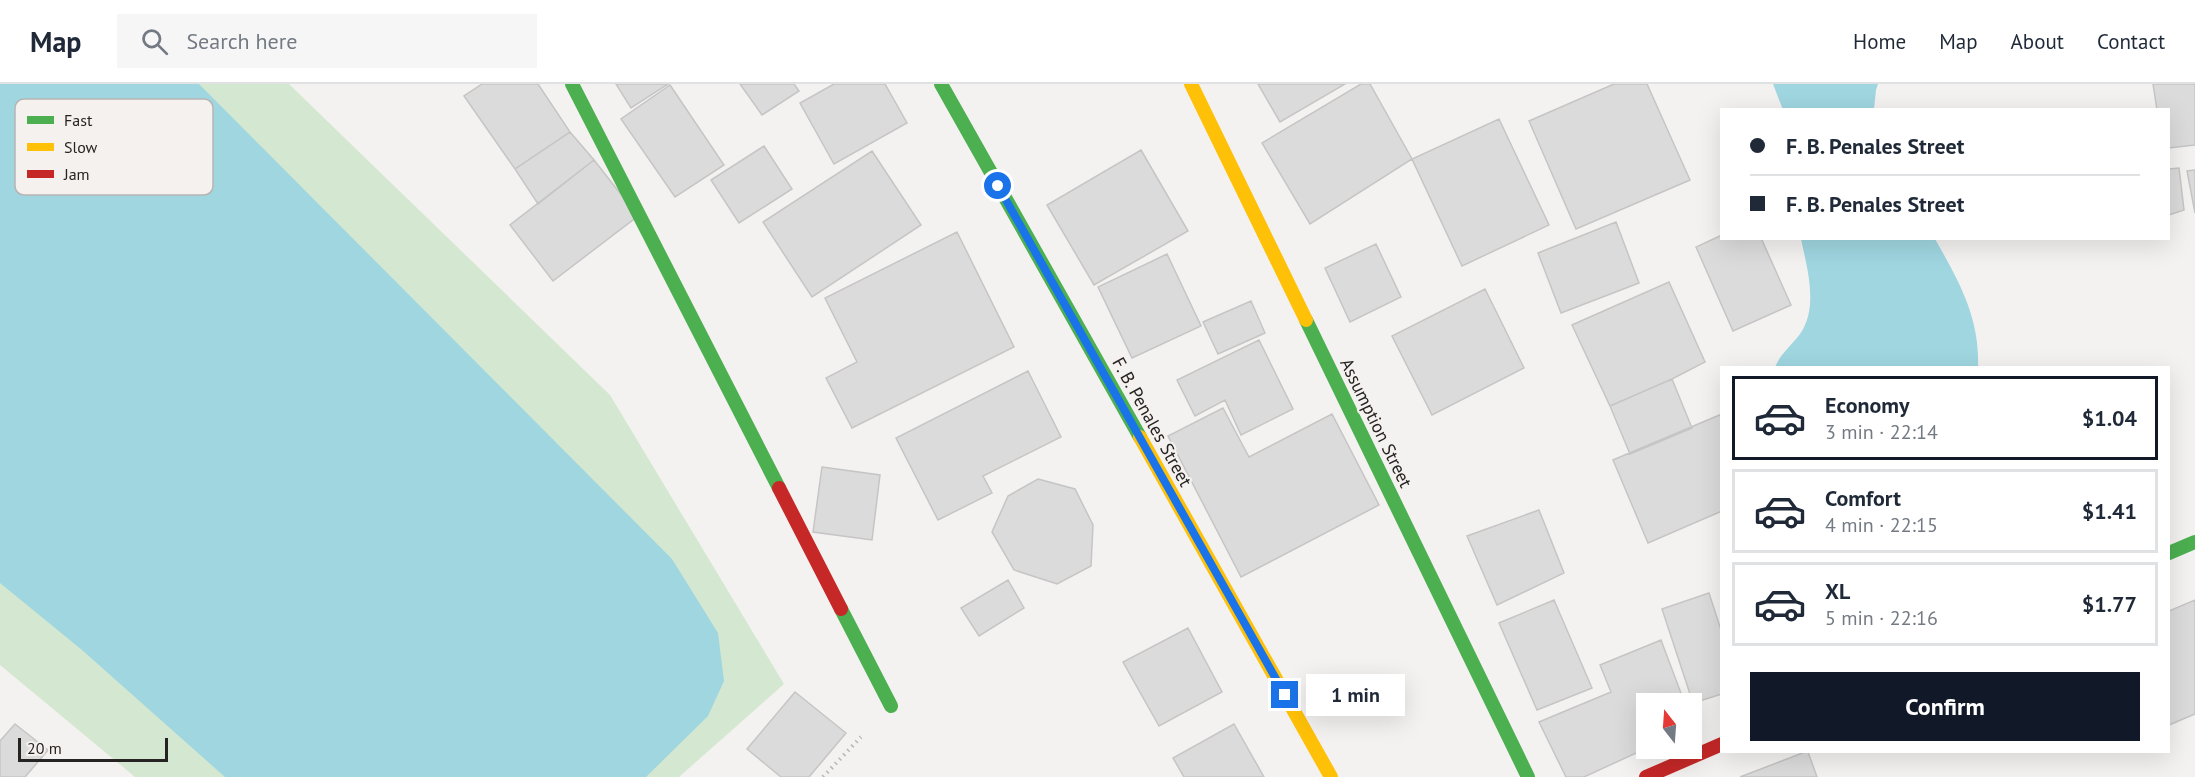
<!DOCTYPE html>
<meta charset="utf-8">
<style>
:root{--surface:#fff;--page:#f6f6f7;--text:#1f2937;--muted:#747a83;--line:#e0e1e3;--accent:#111827}
body{margin:0;font-family:"PT Sans",sans-serif;background:var(--page);color:var(--text);height:100vh;display:flex;flex-direction:column;font-size:22px;white-space:nowrap}
*{box-sizing:border-box;margin:0}
p{font-size:20px;color:var(--muted)}
.icon{flex:none;width:33px;height:33px;fill:none;stroke:currentColor;stroke-width:2;stroke-linecap:round;stroke-linejoin:round}
.map{position:relative;flex:1;overflow:hidden}
.details{position:absolute;left:1720px;top:282px;width:450px;height:387px;display:flex;flex-direction:column;background:var(--surface);border-radius:0px;box-shadow:0 6px 24px #0002}
.details>*{flex:none}
.guide{position:absolute;left:1720px;top:24px;width:450px;height:132px;border-radius:0px;box-shadow:0 6px 24px #0002;display:grid;align-content:center;height:132px;padding:0 30px;background:var(--surface)}
.needle{width:39px;rotate:343deg}
.controls{position:absolute;left:1636px;top:609px;display:grid;gap:12px}
.controls a{display:grid;place-items:center;width:66px;height:66px;border-radius:0px;background:var(--surface);box-shadow:0 6px 24px #0002;font-size:30px}
.scale{position:absolute;left:18px;bottom:15px;width:150px;box-sizing:border-box;padding-left:6px;border:3px solid #262423;border-top:0;font-size:16px;line-height:21px;white-space:nowrap;color:#262423;-webkit-text-stroke:4px #f5f1ef;paint-order:stroke}
.end{position:absolute;width:27px;height:27px;margin:-14px;border:8px solid #1a73e8;background:#fff;box-shadow:0 0 0 3px #fff}
.from{border-radius:50%}
.bubble{position:absolute;height:42px;border-radius:0px;background:var(--surface);box-shadow:0 6px 24px #0002;font-size:20px;font-weight:700;line-height:42px;text-align:center}
.guide b{display:flex;align-items:center;gap:21px;height:57px;font-size:22px}
.guide b+b{border-top:2px solid var(--line)}
.guide i{width:15px;height:15px;background:var(--text)}
ul{padding:10px 0 0;list-style:none}
li{display:flex;align-items:center;gap:18px;height:84px;margin:0 12px 9px;padding:0 18px;border:3px solid var(--line);border-radius:0px}
li div{flex:1}
li b{display:block;font-size:22px}
li em{font-style:normal;font-weight:700}
li.on{border-color:var(--accent)}
li>.icon{width:54px;height:54px;stroke-width:1.5}
.primary-button{display:flex;gap:12px;margin-top:auto;padding:12px 30px}
.primary-button a{flex:1;height:69px;border-radius:0px;background:var(--accent);color:#fff;font-size:24px;font-weight:700;line-height:69px;text-align:center}
header{display:flex;align-items:center;gap:36px;box-sizing:border-box;height:84px;padding:0 30px;background:var(--surface);border-bottom:2px solid var(--line)}
header strong{font-size:28px}
nav{display:flex;gap:33px;margin-inline-start:auto;font-size:21px}
.search{width:420px;height:54px;background:var(--page);display:flex;align-items:center;gap:15px;box-sizing:border-box;padding:0 21px;border-radius:0px;color:var(--muted);font-size:22px}
.map>svg:first-child{display:block}
.green{fill:#d4e7d0}
.water{fill:#9fd6e0}
.building{fill:#dcdbdb;stroke:#c6c5c5;stroke-width:1.5}
.lines{fill:none;stroke-linecap:round;stroke-linejoin:round}
.path{stroke:#b8b6b6;stroke-width:4;stroke-dasharray:1.5 4.5;stroke-linecap:butt}
.fast{stroke:#4caf50;stroke-width:14}
.slow{stroke:#ffc107;stroke-width:14}
.jam{stroke:#c62828;stroke-width:14}
.route{stroke:#1a73e8;stroke-width:8}
.labels{text-anchor:middle;stroke-width:4.5;stroke-linejoin:round;paint-order:stroke}
.street-label{font-size:18px;fill:#262423;stroke:#f5f1ef}
.key{fill:#f5f1ef;stroke:#b7b4b2;stroke-width:1.5}
.key-label{font-size:16px;fill:#262423}
</style>
<header>
<strong>Map</strong>
<div class="search"><svg class="icon" aria-label="search" viewBox="0 0 24 24"><circle cx="10" cy="10" r="6"/><path d="M15 15l6 6"/></svg>Search here</div>
<nav><a>Home</a><a>Map</a><a>About</a><a>Contact</a></nav>
</header>
<div class="map">
<svg width="2195" height="693" viewBox="0 0 2195 693">
<rect width="100%" height="100%" fill="#f4f2f0"/>
<path class="green" d="M0 0H289L610 311 784 600 679 693H135L0 581Z"/>
<path class="water" d="M0 0H199L672 475 718 549 724 597 708 632 646 693H225L82 566 0 499Z
M1773 0H1878L1876 6 1874 25 1783 26Z
M1801 155H1935C1959 197 1980 234 1978 283H1775C1781 269 1791 262 1800 250 1819 223 1807 184 1801 155Z"/>
<path class="building" d="M482 0H538L570 48 515 85 464 12Z
M616 0H668L631 24Z
M740 0H794L799 7 762 31Z
M834 0H885L907 39 834 80 800 19Z
M1258 0H1345L1280 38Z
M1361 0H1370L1412 75 1310 140 1262 59Z
M1614 0H1647L1690 96 1576 145 1529 37Z
M2153 0H2195V61L2169 64V26H2157Z
M670 1 724 81 675 113 621 35Z
M1499 35 1549 141 1462 182 1412 75Z
M570 48 594 76 538 120 515 85Z
M764 62 792 105 739 139 711 96Z
M1141 66 1188 147 1094 201 1047 121Z
M872 67 921 141 812 213 763 138Z
M594 76 638 132 553 197 510 141Z
M2179 84 2184 126 2169 131V85Z
M2195 86V129L2187 87Z
M1616 138 1639 199 1561 229 1538 169Z
M957 148 1014 263 852 344 826 294 857 278 825 214Z
M1722 151V154H1761L1791 221 1733 247 1696 163Z
M1376 160 1401 213 1350 238 1325 184Z
M1167 170 1201 242 1132 274 1098 203Z
M1669 198 1705 278 1672 295 1610 322 1572 241Z
M1485 205 1524 284 1432 331 1392 252Z
M1251 217 1265 249 1218 270 1203 238Z
M1259 256 1293 325 1241 351 1225 316 1195 332 1177 296Z
M1028 287 1061 353 983 392 992 409 938 436 896 354Z
M1672 295 1692 344 1630 370 1610 322Z
M1223 324 1249 373 1332 330 1379 421 1241 493 1168 352Z
M1722 330V427L1648 459 1613 376Z
M822 383 880 391 872 456 813 448Z
M1038 395 1075 405 1093 441 1091 482 1057 500 1014 486 992 448 1008 412Z
M1539 426 1564 489 1497 521 1467 452Z
M1008 496 1024 524 979 552 961 524Z
M1709 509 1722 549V610L1693 619 1662 525Z
M1554 516 1592 604 1537 626 1499 539Z
M2195 516V630L2169 641V527Z
M1188 544 1222 608 1159 642 1123 578Z
M1661 556 1685 620H1647V664L1584 693H1566L1539 638 1611 608 1600 581Z
M795 608 846 649 809 693H781L747 665Z
M15 640 48 666 25 693H0V657Z
M1234 640 1264 693H1184L1173 674Z
M1805 668H1808L1817 693H1740Z"/>
<g class="lines">
<path class="path" d="M823 693 861 653"/>
<path class="fast" d="M572 0 779 404
M941 0 1140 353
M1306 236 1528 693
M2169 469 2195 458
M841 525 891 622"/>
<path class="slow" d="M1191 0 1306 236
M1140 353 1331 693"/>
<path class="jam" d="M779 404 841 525
M1646 693 1722 660"/>
</g>
<g class="lines">
<path class="route" d="M998 102 1285 611"/>
</g>
<g class="labels">
<g class="street-label">
<text transform="translate(1152 338) rotate(61)" y="6">F. B. Penales Street</text>
<text transform="translate(1376 339) rotate(64)" y="6">Assumption Street</text>
</g>
</g>
<rect x="15" y="15" width="198" height="96" rx="9" class="key"/>
<rect x="27" y="32" width="27" height="8" fill="#4caf50"/>
<rect x="27" y="59" width="27" height="8" fill="#ffc107"/>
<rect x="27" y="86" width="27" height="8" fill="#c62828"/>
<g class="key-label">
<text x="64" y="42">Fast</text>
<text x="64" y="69">Slow</text>
<text x="64" y="96">Jam</text>
</g>
</svg>
<div class="controls">
<a><svg class="needle" viewBox="-14 -14 28 28"><path d="M0-13l5 13h-10z" fill="#e53935"/><path d="M0 13l5-13h-10z" fill="#747a83"/></svg></a>
</div>
<div class="scale">20 m</div>
<i class="end from" style="left:998px;top:102px"></i>
<i class="end" style="left:1285px;top:611px"></i>
<div class="bubble" style="left:1306px;top:590px;width:99px">1 min</div>
<div class="guide">
<b><i class="from"></i>F. B. Penales Street</b>
<b><i></i>F. B. Penales Street</b>
</div>
<section class="details">
<ul>
<li class="on"><svg class="icon" aria-label="car" viewBox="0 0 24 24"><path d="M5 17H2v-5l4-1 3-4h7l3 4 3 1v5h-3M9 17h6M6 11h13"/><circle cx="7" cy="17" r="2"/><circle cx="17" cy="17" r="2"/></svg><div><b>Economy</b><p>3 min · 22:14</p></div><em>$1.04</em></li>
<li><svg class="icon" aria-label="car" viewBox="0 0 24 24"><path d="M5 17H2v-5l4-1 3-4h7l3 4 3 1v5h-3M9 17h6M6 11h13"/><circle cx="7" cy="17" r="2"/><circle cx="17" cy="17" r="2"/></svg><div><b>Comfort</b><p>4 min · 22:15</p></div><em>$1.41</em></li>
<li><svg class="icon" aria-label="car" viewBox="0 0 24 24"><path d="M5 17H2v-5l4-1 3-4h7l3 4 3 1v5h-3M9 17h6M6 11h13"/><circle cx="7" cy="17" r="2"/><circle cx="17" cy="17" r="2"/></svg><div><b>XL</b><p>5 min · 22:16</p></div><em>$1.77</em></li>
</ul>
<div class="primary-button"><a>Confirm</a></div>
</section>
</div>
